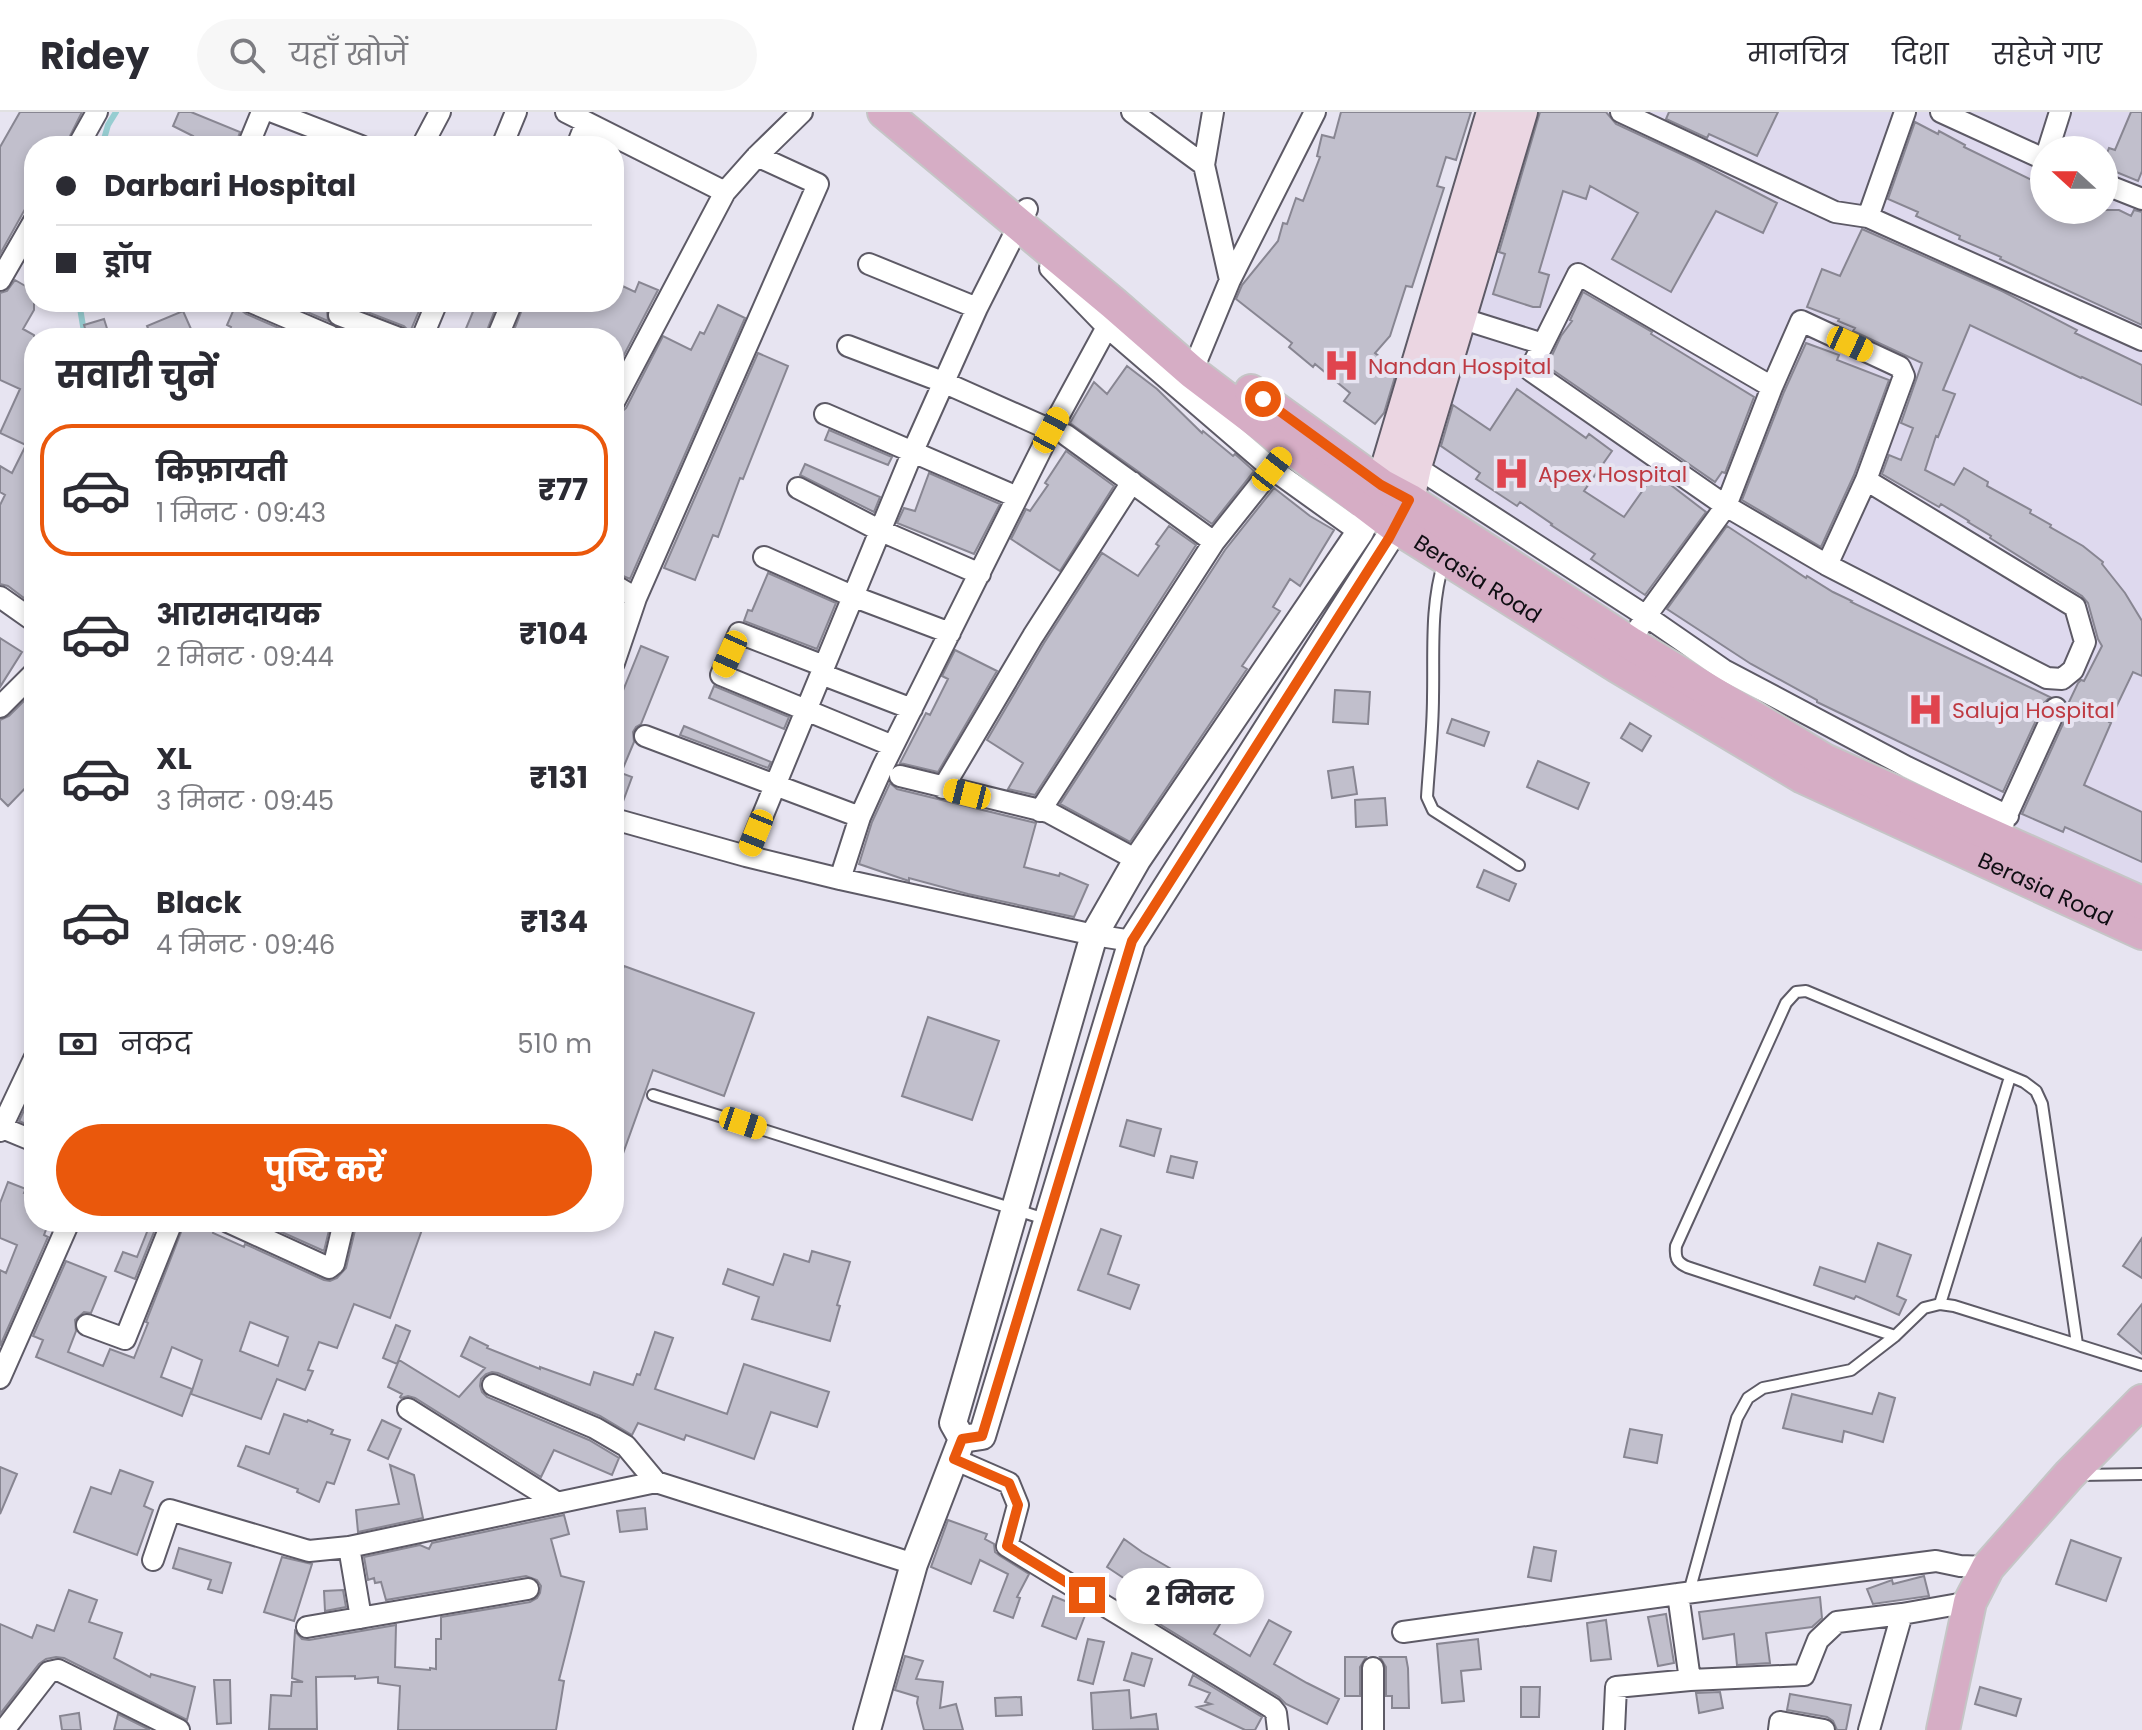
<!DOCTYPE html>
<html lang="hi">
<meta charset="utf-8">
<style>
:root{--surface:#fff;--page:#f7f7f7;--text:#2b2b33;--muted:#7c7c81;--line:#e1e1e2;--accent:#ea580c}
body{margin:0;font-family:Poppins,"Noto Sans Devanagari",sans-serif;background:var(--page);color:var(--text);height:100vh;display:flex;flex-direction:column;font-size:30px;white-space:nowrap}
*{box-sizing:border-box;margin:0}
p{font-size:26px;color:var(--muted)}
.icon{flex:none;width:44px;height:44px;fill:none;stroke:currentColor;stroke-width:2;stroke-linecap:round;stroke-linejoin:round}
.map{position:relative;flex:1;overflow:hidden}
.side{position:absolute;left:24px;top:216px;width:600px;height:904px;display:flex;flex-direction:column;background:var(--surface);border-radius:32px;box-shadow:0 4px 12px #0003}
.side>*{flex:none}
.hud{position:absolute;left:24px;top:24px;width:600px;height:176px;border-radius:32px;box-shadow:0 4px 12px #0003;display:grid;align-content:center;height:176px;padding:0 32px;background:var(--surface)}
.needle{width:52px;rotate:291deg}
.controls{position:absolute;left:2030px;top:24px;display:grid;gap:16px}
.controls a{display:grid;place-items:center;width:88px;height:88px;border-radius:50%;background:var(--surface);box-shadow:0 4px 12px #0003;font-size:40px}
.end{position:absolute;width:36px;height:36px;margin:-18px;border:10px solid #ea580c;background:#fff;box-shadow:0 0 0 4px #fff}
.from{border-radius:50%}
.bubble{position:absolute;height:56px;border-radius:28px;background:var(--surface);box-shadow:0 4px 12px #0003;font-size:26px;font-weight:700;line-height:56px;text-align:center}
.car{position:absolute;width:24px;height:48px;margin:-24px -12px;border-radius:10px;box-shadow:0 0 6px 2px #0007;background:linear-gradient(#f5c518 24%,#345 0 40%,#f5c518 0 76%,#345 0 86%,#f5c518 0)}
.hud b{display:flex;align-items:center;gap:28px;height:76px;font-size:30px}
.hud b+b{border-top:2px solid var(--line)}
.hud i{width:20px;height:20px;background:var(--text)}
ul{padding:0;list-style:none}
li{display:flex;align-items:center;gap:24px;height:132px;margin:0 16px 12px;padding:0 16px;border:4px solid transparent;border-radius:32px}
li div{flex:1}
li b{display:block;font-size:30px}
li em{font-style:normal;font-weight:700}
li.on{border-color:var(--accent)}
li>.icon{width:72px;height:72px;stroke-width:1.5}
h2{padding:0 32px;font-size:36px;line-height:96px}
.pay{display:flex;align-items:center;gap:20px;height:88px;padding:0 32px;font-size:30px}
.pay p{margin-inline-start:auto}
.cta{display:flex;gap:16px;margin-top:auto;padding:16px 32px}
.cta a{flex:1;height:92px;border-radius:48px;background:var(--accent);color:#fff;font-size:32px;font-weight:700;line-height:92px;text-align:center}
header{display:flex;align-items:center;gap:48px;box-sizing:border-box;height:112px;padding:0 40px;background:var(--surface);border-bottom:2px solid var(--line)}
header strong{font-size:38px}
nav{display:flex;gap:44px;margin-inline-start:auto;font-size:28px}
.search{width:560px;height:72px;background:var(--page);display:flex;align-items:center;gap:20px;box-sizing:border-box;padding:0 28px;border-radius:44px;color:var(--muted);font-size:30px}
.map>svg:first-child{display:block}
.built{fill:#ded9ee;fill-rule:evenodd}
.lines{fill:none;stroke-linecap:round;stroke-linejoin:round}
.stream{stroke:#97cdd1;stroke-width:6}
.building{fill:#c1bfcc;stroke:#888692;stroke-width:2;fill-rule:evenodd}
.service-casing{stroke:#5d5a66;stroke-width:14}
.minor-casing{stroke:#5d5a66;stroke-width:24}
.tertiary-casing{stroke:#5d5a66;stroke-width:30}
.secondary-casing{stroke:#5d5a66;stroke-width:34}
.primary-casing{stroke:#c5c5c6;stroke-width:36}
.service{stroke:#fff;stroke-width:10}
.minor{stroke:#fff;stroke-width:20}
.tertiary{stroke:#fff;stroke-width:26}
.secondary{stroke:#ebd6e2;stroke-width:30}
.primary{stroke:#d6adc5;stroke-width:32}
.route{stroke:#ea580c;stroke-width:10}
.labels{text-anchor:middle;stroke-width:8;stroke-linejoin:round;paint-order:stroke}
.health-label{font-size:22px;fill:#be3a42;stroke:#e7e4f1;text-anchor:start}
.street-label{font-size:22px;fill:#0f0e13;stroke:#e7e4f1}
</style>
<header>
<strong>Ridey</strong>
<div class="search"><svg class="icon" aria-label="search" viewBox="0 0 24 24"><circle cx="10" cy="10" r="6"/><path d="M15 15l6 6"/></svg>यहाँ खोजें</div>
<nav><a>मानचित्र</a><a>दिशा</a><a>सहेजे गए</a></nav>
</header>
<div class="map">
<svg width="2142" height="1618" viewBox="0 0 2142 1618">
<rect width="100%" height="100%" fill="#e7e4f1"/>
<path class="built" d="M1544 0H2142V818L1382 384 1430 355ZM2044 38H2104V98H2044Z"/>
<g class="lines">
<path class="stream" d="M102 34 108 13 116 0
M79 190 85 226"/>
</g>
<path class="building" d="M20 0H82L65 34H34V81L0 142V35Z
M179 0H191L240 20 235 34H205L191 28 193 24 173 14Z
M1341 0H1471L1456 48 1446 45 1437 74 1444 76 1412 175 1406 174 1390 224 1375 241 1397 258 1384 301 1375 312 1344 289 1350 281 1315 252 1313 255 1289 235 1292 231 1236 187 1242 173 1278 129 1283 111 1287 112 1296 86 1303 89 1320 45 1317 44 1322 23 1334 26Z
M1540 0H1606L1616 12 1696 49 1777 91 1763 121 1716 99 1671 180 1612 147 1638 101 1590 74 1586 87 1563 79 1539 160 1549 163 1540 195H1533L1493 182 1505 142 1499 140Z
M1669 0H1778L1757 44 1709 22 1707 26 1666 7Z
M2131 0H2142V59L2138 69 2104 55V49L2109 36 2115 38Z
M1915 10 1938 22 1939 19 1965 33 1964 35 2044 74V98H2119L2131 104 2134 98 2142 100V213L2000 147 2001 145 1959 127 1960 124 1916 104 1918 100 1888 87Z
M1862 117 2002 179 2077 218 2075 221 2142 253V293L2082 265 2081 266 1970 213 1943 278 1955 282 1938 325 1936 324 1925 358 1954 373 1964 356 1988 370 1987 374 2031 398 2030 401 2051 413 2050 415 2083 434 2103 450 2102 452 2125 481 2142 509V564L2133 560 2109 610 2111 611 2084 673 2142 700V750L2065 715 2063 720 2022 702 2068 601V592L2078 571 2081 568 2084 569 2102 534 2098 527 2088 491 2082 484 1990 426 1991 424 1968 410 1969 409 1941 392 1939 395 1882 362 1889 343 1901 348 1913 316 1901 311 1922 251 1853 219 1855 216 1838 209 1839 207 1807 195 1822 157 1840 164Z
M15 168 34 179V198L23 217 34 223V486L27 482 24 486 8 474 0 472V393L5 383 0 380V354L12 361 26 333 0 321 20 277 0 268V181L7 179Z
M614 170 635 180 639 170 658 178 614 262V226H511L525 190H614Z
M1583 180 1652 220 1651 222 1754 285 1725 361 1722 360 1715 370 1547 254 1561 224 1572 209 1570 208Z
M237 190 241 198 246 202 302 226H226L231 215 227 213Z
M295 190H423L410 220 404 214 344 191 336 190 330 193 327 199 328 209 293 194Z
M477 190H498L484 226H462Z
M718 193 745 206 630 467 614 460V303L620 301 626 296 663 224 691 238 700 220 704 222Z
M183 199 195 226H152L147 214Z
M104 207 110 226H88L84 213Z
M1806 231 1839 243 1837 248 1889 268 1854 363 1821 435 1742 388 1784 280Z
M758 241 788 254 743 367 740 366 718 425 713 423 695 468 664 456Z
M1127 254 1157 277 1202 321 1203 319 1233 344 1235 342 1254 359 1212 412 1070 311 1094 270 1107 282Z
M1517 277 1586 326 1589 322 1612 339 1584 379 1624 405 1655 361 1706 400 1645 483 1591 447 1595 442 1551 413 1552 412 1520 390 1517 394 1476 367 1480 361 1441 334 1453 293 1490 318Z
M829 318 892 345 888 353 825 328Z
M1066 339 1114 374 1060 459 1011 427 1026 397 1030 399 1048 373 1045 371Z
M805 352 880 385 874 400 800 363Z
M929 361 1000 392 974 442 897 411 904 396 915 399Z
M1274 376 1310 404 1334 418 1300 474 1290 467 1273 495 1280 499 1242 554 1247 557 1130 730 1060 692 1225 438Z
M1169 414 1196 433 1035 683 1008 677 1023 651 987 628 1044 531 1102 441 1138 464 1159 434 1156 432Z
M1727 414 1806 466 1807 464 1833 480 1852 489 1851 490 2050 585 2044 591 2003 680 1817 590V588L1751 552 1667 497Z
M768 461 836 491 817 537 744 509 748 498 752 499Z
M0 526 22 540 0 575Z
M641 534 668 545 641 612 636 615 633 620 634 630 621 661 632 665 621 695 614 694V601Z
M955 538 997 559 938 660 900 651 926 601 930 603 948 567 942 564Z
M714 574 789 605 784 617 709 586Z
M1335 578 1370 580 1368 612 1333 610Z
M34 579V603L26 611 34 617V667L8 694 0 686V608L9 604Z
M1452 607 1489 620 1484 634 1447 621Z
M1630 611 1651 624 1642 639 1621 626Z
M684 614 771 650 768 656 680 623Z
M1538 649 1589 671 1578 697 1527 675Z
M1353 655 1357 682 1332 686 1328 659Z
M890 671 897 677 1036 711 1024 755 1059 764 1060 761 1088 773 1074 805 968 782 909 766V769L906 768 859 752 872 710Z
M1385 686 1387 713 1356 715 1355 688Z
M1484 758 1516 772 1509 789 1477 775Z
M624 854 754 901 724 984 653 958 616 1061 614 1060V883Z
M928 905 999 929 972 1008 902 984Z
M34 977V1000L28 1013 19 1009Z
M1127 1008 1161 1017 1154 1044 1120 1034Z
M1171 1044 1197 1050 1193 1066 1167 1060Z
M8 1070 26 1077 24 1081 34 1085V1110H49L44 1123 48 1125 0 1234V1158L6 1161 17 1133 0 1126V1091Z
M151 1110H158L135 1167 115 1159 123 1140 137 1145Z
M185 1110H215L213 1121 244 1135 245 1132 324 1168 330 1169 337 1166 346 1156 357 1110H421L420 1113 423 1115 390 1206 354 1192 337 1236 319 1230 308 1258 313 1259 305 1278 277 1267 261 1307 191 1282 202 1248 172 1235 161 1265 192 1277 182 1304 36 1245 43 1228 33 1224 66 1149 106 1165 91 1201 84 1200 75 1208 76 1219 68 1240 103 1254 110 1237 134 1246 148 1211 146 1210ZM250 1210 288 1225 278 1254 240 1239Z
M259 1110H331L324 1139Z
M1101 1117 1121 1124 1108 1162 1139 1173 1130 1197 1078 1178Z
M2142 1126V1166L2123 1154Z
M1878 1131 1911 1143 1897 1184 1906 1188 1899 1203 1856 1184 1854 1187 1814 1173 1820 1155 1865 1170Z
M812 1139 850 1150 837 1193 840 1194 830 1229 752 1207 759 1185 723 1172 728 1157 773 1173 784 1142 809 1150Z
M2142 1192V1242L2118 1222Z
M396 1213 410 1219 397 1252 383 1246Z
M655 1220 673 1226 655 1277 727 1302 744 1252 829 1280 817 1315 771 1300 754 1347 686 1323 684 1328 638 1311 632 1323 600 1304 498 1261 492 1260 486 1262 481 1267 480 1274 482 1280 487 1285 589 1328 619 1346 612 1363 554 1338 541 1365 415 1286 408 1284 401 1286 400 1285 402 1282 388 1275 399 1248 459 1285 485 1256 461 1244 470 1225 488 1234 487 1236 540 1257V1255L590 1273 594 1260 633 1273 637 1262 640 1263Z
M1879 1281 1895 1286 1883 1330 1844 1319 1842 1330 1783 1316 1792 1282 1872 1302Z
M284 1302 307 1310 308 1308 333 1318 331 1322 350 1328 334 1372 327 1370 319 1390 297 1380 298 1377 238 1354 246 1334 269 1342Z
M382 1308 401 1317 388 1347 368 1338Z
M1630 1317 1662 1323 1657 1351 1624 1345Z
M390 1353 414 1363 423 1406 358 1420 356 1398 399 1392Z
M0 1355 17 1362 0 1402Z
M120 1358 153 1370 144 1394 153 1398 137 1443 74 1420 91 1375 111 1382Z
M645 1396 647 1417 620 1420 617 1399Z
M564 1403 569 1422 551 1427 561 1464 584 1470 559 1568 564 1569 556 1618H398L400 1574 378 1571V1565L355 1567V1564L316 1565 317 1617H269L271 1583 291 1584 292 1570H303L292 1566 295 1519 302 1527 309 1528 396 1513 395 1555 430 1558V1556L436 1557V1527H441V1505L530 1490 537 1486 540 1481 541 1474 537 1468 526 1464 386 1488 381 1470 375 1471 374 1466 368 1468 364 1445 420 1433 429 1437 432 1431Z
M948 1408 987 1422 985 1427 994 1432 995 1440 1000 1444 1029 1462 1017 1485 1020 1486 1013 1506 994 1499 1008 1462 980 1448 971 1472 931 1455Z
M1124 1427 1142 1440 1232 1492 1214 1522 1250 1544 1269 1508 1291 1520 1274 1552 1307 1571 1339 1587 1327 1612 1286 1592 1279 1585 1130 1494 1140 1477 1107 1455Z
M2071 1428 2121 1446 2106 1489 2056 1472Z
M1534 1435 1556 1439 1551 1469 1528 1465Z
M179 1436 231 1451 222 1481 208 1477 211 1468 173 1456Z
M282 1445 312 1452 294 1509 264 1500Z
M1924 1464 1929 1484 1873 1492 1867 1477 1892 1468 1893 1472Z
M69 1478 97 1488 89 1510 122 1521 114 1546 150 1565 151 1562 195 1575 187 1608 64 1546 56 1545 46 1547 39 1552 0 1602V1512L32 1526 37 1513 54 1519Z
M343 1478 346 1495 325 1499 324 1479Z
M1053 1484 1087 1498 1076 1527 1042 1514Z
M1820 1485 1822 1506 1812 1515 1766 1521 1770 1551 1737 1553 1734 1522 1703 1527 1699 1500Z
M1666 1502 1674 1551 1658 1554 1648 1505Z
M1606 1508 1611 1547 1591 1549 1587 1511Z
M1088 1527 1104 1530 1093 1572 1078 1568Z
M1478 1527 1481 1557 1461 1559 1464 1589 1442 1591 1437 1532Z
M1132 1541 1152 1547 1144 1574 1124 1568Z
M905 1544 923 1549 916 1567 943 1570 940 1596 956 1592 963 1618H924L917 1591 918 1585 895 1578Z
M1345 1545H1366L1360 1555V1584H1345Z
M1380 1545H1406L1408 1556 1409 1596H1392V1584H1386V1555Z
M1193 1563 1262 1605 1255 1618H1245L1197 1595 1211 1592 1205 1590 1210 1581 1189 1573Z
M214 1568H230L231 1611 217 1612Z
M1521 1575H1540L1539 1605H1521Z
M1980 1575 2021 1587 2016 1604 1975 1592Z
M1129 1578 1131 1606 1156 1602 1158 1617 1093 1618 1091 1581Z
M1720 1580 1723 1596 1699 1601 1696 1581Z
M1790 1582 1851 1593 1846 1618H1837L1833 1609 1827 1605 1787 1598Z
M1021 1585 1022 1603 996 1604 995 1586Z
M79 1601 81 1618H62L60 1604Z
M118 1602 150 1618H114Z"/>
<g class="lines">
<defs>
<path id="service" d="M1444 449C1430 494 1434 539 1433 585 1433 618 1429 652 1427 685L1433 698 1519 753
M653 983 1045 1107
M1940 1192 2010 965
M1895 1224 1687 1155C1676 1150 1675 1145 1676 1134L1786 891 1796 880 1806 879 2024 970 2036 979 2042 992 2077 1232
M2080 1363 2142 1362
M1689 1480 1737 1306 1748 1286 1763 1276 1851 1258 1895 1224 1924 1196 1940 1192 1954 1194 2142 1253"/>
<path id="minor" d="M273 0 361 34
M566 0 725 80
M1132 0 1204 53
M1213 0 1204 53 1230 168
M1621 0 1835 100 1868 105 2142 228
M1941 0 2044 47
M78 34 97 0
M248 34 262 0
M422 34 440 0
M502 34 516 0
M577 34 586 11
M2048 38 2060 0
M2104 72 2142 87
M1868 105 1905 0
M869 152 977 196
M1050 156 1107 215 1272 357 1360 420
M0 168 34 109
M251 190 330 224
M339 203 399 226
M1460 206 1543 232
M422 226 437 190
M497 226 512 190
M848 234 943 270 1051 318
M1192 260 1230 168 1315 0
M1772 275 1578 162 1530 258 1726 394 1827 453 2047 566 2062 567 2073 558 2085 530 2075 495 1866 368
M614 290 725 80 757 44 802 0
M825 302 1017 385
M1066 323 1214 430
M1416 355 1646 504 1724 558 1907 655 2008 704
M798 376 879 418 980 462
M764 445 852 484 950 521
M614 473 636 486
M0 485 34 509
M1630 531 1646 504 1726 394 1772 275 1801 209 1900 255 1904 264 1866 368 1827 453
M614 551 636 486 818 72 757 44
M824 554 739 521 721 563 893 634
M821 562 912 597
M0 595 34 561
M645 624 860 705
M900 664 1048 700 1137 748
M943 676 1033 524 1132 370
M1040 699 1214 430 1296 327
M614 707 746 744 840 767 1094 823 1132 829
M2002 714 2056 596
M746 744 913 339 977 196 1027 97
M840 767 860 705 883 654 1051 318 1107 215
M0 1015 34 1029
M0 1019 34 947
M228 1110 329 1156 334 1152 344 1110
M87 1213 125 1227 172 1110
M0 1266 69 1110
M493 1273 595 1316 626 1334 656 1370
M408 1297 556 1390
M954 1347 1009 1371 1018 1393 1007 1434 1272 1596 1276 1601 1278 1618
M349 1435 361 1506
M153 1448 170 1398 309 1439 349 1435 656 1370 914 1452
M1678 1482 1690 1568
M307 1515 528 1477
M1403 1520 1678 1482 1936 1449 1960 1454 1988 1455
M1373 1556V1618
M4 1618 49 1560 58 1558 179 1618
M1614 1618 1616 1575 1690 1568 1804 1563 1818 1528 1837 1510 1902 1502 1970 1490
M1779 1618 1780 1610 1824 1618
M1869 1618 1902 1502"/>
<path id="tertiary" d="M962 1327 982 1324 1132 829 1396 415
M867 1618 914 1452 962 1327 953 1311 1094 823 1137 748 1360 420 1371 397"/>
<path id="secondary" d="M1372 396 1381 373 1492 0
M1400 408 1409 388 1416 355 1522 0"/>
<g id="primary">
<path id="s1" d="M884 0 1113 191 1192 260 1396 415 1617 554 1803 665 2142 821"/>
<path d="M1251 279 1381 373 1409 388 1630 531 1824 648 2142 791"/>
<path d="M1943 1618 1970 1490 1988 1455 2069 1363 2142 1289"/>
</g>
</defs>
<use href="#service" class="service-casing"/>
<use href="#minor" class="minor-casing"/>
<use href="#tertiary" class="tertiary-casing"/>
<use href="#secondary" class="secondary-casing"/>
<use href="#primary" class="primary-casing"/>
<use href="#service" class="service"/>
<use href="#minor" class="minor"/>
<use href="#tertiary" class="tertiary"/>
<use href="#secondary" class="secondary"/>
<use href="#primary" class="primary"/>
</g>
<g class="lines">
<path class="route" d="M1087 1483 1007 1434 1018 1393 1009 1371 954 1347 962 1327 982 1324 1132 829 1389 426 1409 388 1381 373 1263 287"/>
</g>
<defs>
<symbol id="hospital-bare" viewBox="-9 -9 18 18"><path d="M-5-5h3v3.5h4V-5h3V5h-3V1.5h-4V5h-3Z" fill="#e0444e" stroke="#e7e4f1" stroke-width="2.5" paint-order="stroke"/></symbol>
</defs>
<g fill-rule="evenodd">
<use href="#hospital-bare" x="1316" y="228" width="51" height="51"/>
<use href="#hospital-bare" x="1486" y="336" width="51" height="51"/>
<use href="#hospital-bare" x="1900" y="572" width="51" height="51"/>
</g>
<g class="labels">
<g class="health-label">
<text x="1368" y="262">Nandan Hospital</text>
<text x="1538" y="370">Apex Hospital</text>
<text x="1952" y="606">Saluja Hospital</text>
</g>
<g class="street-label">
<text dy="8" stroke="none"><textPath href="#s1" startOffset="756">Berasia Road</textPath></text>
<text dy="8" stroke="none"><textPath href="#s1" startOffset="1404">Berasia Road</textPath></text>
</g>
</g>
</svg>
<div class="controls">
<a><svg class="needle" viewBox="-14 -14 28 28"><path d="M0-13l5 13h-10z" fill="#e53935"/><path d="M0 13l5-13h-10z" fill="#7c7c81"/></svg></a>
</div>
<i class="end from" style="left:1263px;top:287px"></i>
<i class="end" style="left:1087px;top:1483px"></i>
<div class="bubble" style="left:1116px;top:1456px;width:148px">2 मिनट</div>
<i class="car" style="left:1850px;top:232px;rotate:115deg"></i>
<i class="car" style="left:1051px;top:318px;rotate:28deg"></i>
<i class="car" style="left:1272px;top:357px;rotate:38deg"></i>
<i class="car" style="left:730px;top:542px;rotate:204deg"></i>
<i class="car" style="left:967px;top:682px;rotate:284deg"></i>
<i class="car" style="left:756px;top:721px;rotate:202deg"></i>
<i class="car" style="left:743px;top:1011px;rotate:108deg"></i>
<div class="hud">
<b><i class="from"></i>Darbari Hospital</b>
<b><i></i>ड्रॉप</b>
</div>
<section class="side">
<h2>सवारी चुनें</h2>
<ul>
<li class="on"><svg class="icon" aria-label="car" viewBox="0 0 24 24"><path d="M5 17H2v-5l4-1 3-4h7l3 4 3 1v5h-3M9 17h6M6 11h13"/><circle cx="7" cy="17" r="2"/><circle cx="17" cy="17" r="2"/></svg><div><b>किफ़ायती</b><p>1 मिनट · 09:43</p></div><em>₹77</em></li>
<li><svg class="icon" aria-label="car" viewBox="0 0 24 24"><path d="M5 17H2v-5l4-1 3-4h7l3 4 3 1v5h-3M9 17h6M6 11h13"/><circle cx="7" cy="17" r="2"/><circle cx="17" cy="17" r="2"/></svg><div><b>आरामदायक</b><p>2 मिनट · 09:44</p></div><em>₹104</em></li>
<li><svg class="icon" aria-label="car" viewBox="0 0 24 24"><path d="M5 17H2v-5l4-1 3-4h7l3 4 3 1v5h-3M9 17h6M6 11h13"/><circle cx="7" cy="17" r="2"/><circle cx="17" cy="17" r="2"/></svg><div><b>XL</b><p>3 मिनट · 09:45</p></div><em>₹131</em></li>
<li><svg class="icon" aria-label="car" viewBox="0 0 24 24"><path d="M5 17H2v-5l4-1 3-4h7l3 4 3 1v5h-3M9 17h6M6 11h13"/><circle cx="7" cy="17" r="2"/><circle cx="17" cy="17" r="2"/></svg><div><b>Black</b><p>4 मिनट · 09:46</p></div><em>₹134</em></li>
</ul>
<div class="pay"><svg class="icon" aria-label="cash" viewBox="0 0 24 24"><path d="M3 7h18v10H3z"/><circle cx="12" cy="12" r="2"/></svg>नकद<p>510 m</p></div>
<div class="cta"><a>पुष्टि करें</a></div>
</section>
</div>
